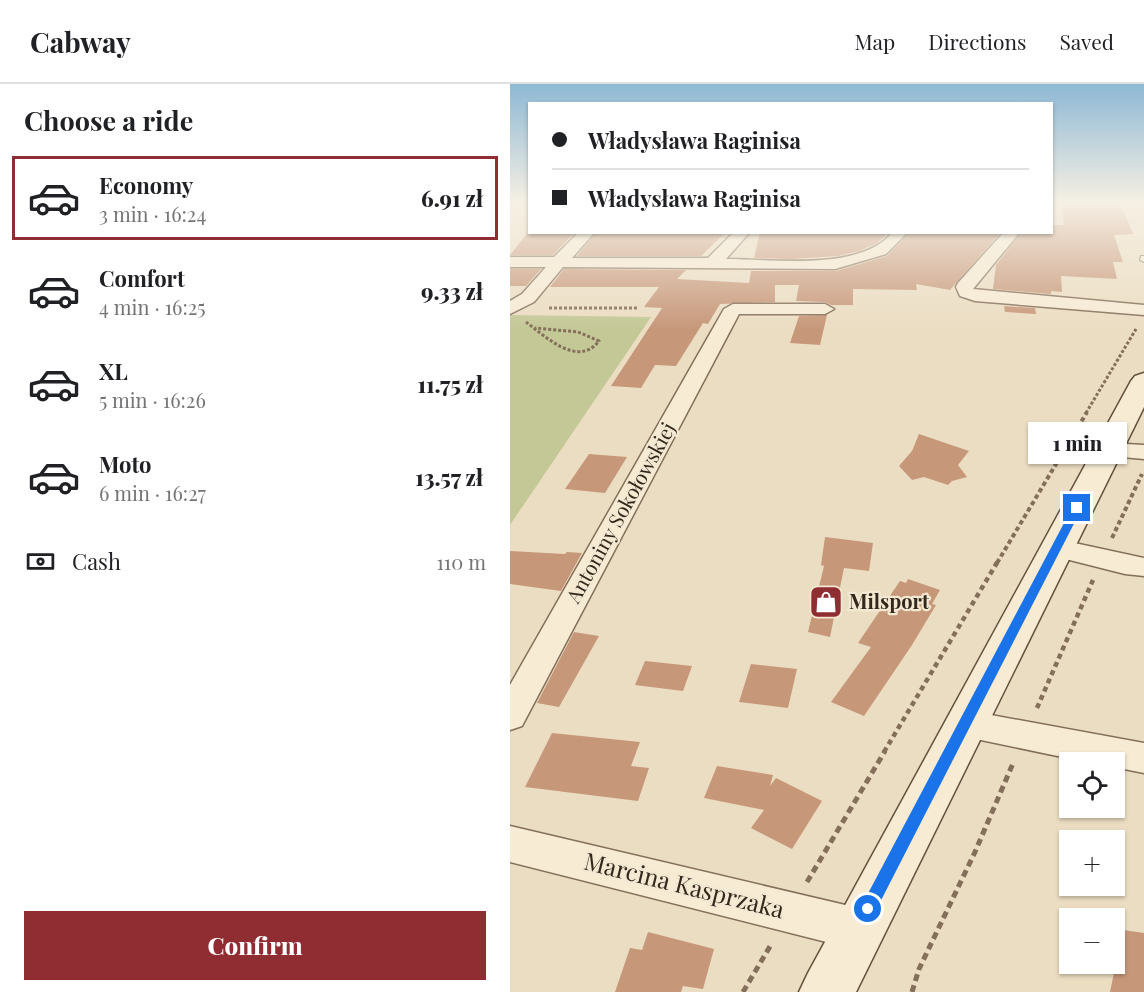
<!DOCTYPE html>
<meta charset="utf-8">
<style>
:root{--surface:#fff;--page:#f6f6f6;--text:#202124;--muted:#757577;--line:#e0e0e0;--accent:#8f2d32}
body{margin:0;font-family:"Playfair Display",serif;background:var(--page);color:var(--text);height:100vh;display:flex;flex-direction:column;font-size:22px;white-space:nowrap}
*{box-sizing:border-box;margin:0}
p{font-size:20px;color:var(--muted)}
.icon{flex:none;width:33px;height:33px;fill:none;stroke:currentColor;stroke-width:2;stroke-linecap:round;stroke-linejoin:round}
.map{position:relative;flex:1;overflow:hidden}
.side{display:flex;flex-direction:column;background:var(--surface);width:510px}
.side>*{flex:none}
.top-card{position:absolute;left:18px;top:18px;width:525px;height:132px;border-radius:0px;box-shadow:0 2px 4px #0004;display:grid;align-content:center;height:132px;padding:0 24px;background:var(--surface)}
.buttons{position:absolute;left:549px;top:668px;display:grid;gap:12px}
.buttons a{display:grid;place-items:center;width:66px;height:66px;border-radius:0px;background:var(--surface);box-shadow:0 2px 4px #0004;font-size:30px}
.end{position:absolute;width:27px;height:27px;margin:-14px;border:8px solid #1a73e8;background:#fff;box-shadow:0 0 0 3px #fff}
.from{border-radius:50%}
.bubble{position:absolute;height:42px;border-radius:0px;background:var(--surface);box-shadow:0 2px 4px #0004;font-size:20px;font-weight:800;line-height:42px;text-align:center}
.top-card b{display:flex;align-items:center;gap:21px;height:57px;font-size:22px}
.top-card b+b{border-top:2px solid var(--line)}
.top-card i{width:15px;height:15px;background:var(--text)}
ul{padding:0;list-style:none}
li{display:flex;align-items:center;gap:18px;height:84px;margin:0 12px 9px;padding:0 12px;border:3px solid transparent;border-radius:0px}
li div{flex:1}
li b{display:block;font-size:22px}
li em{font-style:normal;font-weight:800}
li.current{border-color:var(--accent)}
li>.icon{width:54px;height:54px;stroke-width:1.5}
h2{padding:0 24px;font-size:27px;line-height:72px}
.pay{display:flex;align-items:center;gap:15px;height:66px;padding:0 24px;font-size:22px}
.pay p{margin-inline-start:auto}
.cta{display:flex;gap:12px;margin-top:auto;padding:12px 24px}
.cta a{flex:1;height:69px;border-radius:0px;background:var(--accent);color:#fff;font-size:24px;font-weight:800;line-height:69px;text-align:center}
header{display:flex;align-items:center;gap:36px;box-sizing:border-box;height:84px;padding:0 30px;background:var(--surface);border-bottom:2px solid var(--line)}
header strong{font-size:28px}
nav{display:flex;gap:33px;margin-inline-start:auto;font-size:21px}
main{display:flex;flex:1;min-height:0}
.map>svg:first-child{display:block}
.green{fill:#c4c896}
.building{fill:#c79779}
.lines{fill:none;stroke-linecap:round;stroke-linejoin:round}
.lane-casing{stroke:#846f5a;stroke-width:2}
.street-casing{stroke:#846f5a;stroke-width:3}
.secondary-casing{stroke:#65503d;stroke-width:3}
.path-far3{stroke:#846f5a;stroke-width:3;stroke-dasharray:3 2;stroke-linecap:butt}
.path-far2{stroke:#846f5a;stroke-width:4;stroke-dasharray:4.5 3;stroke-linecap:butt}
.path-far1{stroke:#846f5a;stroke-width:4.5;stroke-dasharray:5 4;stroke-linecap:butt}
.path{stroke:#846f5a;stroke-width:5;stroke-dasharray:7 4.5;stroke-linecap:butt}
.lane{fill:#f7ebd4;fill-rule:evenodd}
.street{fill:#f7ebd4;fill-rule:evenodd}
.secondary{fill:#f7ebd4;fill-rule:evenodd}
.route{fill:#1a73e8}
.labels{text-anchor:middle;stroke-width:4.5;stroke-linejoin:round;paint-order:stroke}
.street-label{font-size:20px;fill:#34281d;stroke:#f3e8d1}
.poi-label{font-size:20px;font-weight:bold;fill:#34281d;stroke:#f3e8d1;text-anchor:start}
.near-street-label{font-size:24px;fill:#34281d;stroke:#f3e8d1}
</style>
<header>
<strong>Cabway</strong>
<nav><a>Map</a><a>Directions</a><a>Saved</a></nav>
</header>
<main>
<section class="side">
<h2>Choose a ride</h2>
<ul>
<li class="current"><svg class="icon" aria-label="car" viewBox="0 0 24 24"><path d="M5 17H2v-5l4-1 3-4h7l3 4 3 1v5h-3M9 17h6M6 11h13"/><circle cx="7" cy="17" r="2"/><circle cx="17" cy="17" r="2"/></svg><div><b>Economy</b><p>3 min · 16:24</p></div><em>6.91 zł</em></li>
<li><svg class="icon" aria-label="car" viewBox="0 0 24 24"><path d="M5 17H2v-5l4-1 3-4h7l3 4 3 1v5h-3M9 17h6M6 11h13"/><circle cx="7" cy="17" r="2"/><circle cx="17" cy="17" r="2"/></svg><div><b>Comfort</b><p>4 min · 16:25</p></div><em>9.33 zł</em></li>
<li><svg class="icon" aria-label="car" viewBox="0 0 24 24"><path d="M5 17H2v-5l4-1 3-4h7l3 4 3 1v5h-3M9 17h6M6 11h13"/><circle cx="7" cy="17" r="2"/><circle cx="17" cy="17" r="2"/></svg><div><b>XL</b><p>5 min · 16:26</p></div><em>11.75 zł</em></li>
<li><svg class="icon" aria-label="car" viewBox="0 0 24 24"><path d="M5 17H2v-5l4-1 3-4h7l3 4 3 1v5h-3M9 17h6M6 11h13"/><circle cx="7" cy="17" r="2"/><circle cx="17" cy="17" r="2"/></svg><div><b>Moto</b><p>6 min · 16:27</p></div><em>13.57 zł</em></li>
</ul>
<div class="pay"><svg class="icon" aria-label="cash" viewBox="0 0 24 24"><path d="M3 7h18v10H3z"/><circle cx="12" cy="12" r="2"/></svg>Cash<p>110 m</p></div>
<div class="cta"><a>Confirm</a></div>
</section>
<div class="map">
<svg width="634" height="908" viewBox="0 0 634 908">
<rect width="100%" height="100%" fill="#ebddc2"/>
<path class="green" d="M0 231 141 233 0 441Z"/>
<path class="building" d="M551 119H610L623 150 604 151 613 178H603L607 195 551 192 552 208 541 207V210L483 205 486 181 512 148H542V141H554Z
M19 147 20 148H65L43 171H0Z
M87 148H216L191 172H67Z
M250 148H379L367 159 349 167 328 172 281 175 244 174Z
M400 148H491L440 206 406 200 407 206 343 205V221H321L315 218 286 217 289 201H265V218L210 220 198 240 193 239 166 282 145 281 131 304 101 302 152 224 134 223 149 203H40L54 185 176 186 167 195 239 199 241 187H326L377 172Z
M0 185H31L16 202H0Z
M494 222 525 224 526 230 495 228Z
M317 231 310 261 280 259 289 232Z
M409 350 459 367 448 381 457 393 442 397 438 401 414 393 402 396 389 382 402 367Z
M79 370 117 373 95 409 55 405Z
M315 453 363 459 359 487 334 484 320 553 298 548 314 482 311 481Z
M0 467 55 470 57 468 72 469 51 507 0 500Z
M398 495 430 506 422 520 426 521 402 561 354 632 321 618 361 563 348 559 390 497 396 499Z
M64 548 89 552 49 623 27 619Z
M135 577 182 582 173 607 125 601Z
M241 580 287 585 278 624 229 618Z
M42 649 130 658 121 682 139 684 128 717 15 703Z
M207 682 263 691 260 702 266 694 312 717 282 765 241 744 254 726 194 714Z
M613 846 634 849V908H600Z
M138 848 204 865 193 905 173 902 171 908H105L120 864 132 866Z"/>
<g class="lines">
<defs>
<path id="lane" d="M631 172H634V178L630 176Z"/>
<path id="street" d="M69 148H85L62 174H198L224 148H240L216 175C263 175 350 188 383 148H398L376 170 325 185 53 183 24 218 0 230V217L12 210 36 183H0V173H44Z
M494 148H510L463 205 634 221V231L465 217 450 212 446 203 448 199Z
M223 220H315L324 225 315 230H229L12 642 0 646V601L214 225Z
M598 359 634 361V375L590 371 586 366 590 361Z
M546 455 634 474V492L615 490 536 470 532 464 536 458Z
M454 626 634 659V689L604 683V678H576L442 650 437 640 442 630Z
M0 742 348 824 363 830 369 845 363 860 348 866 0 778Z"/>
<path id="secondary" d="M634 289V323L346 908H289L298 889 621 297 625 292Z"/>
</defs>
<use href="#lane" class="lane-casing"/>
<use href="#street" class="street-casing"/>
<use href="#secondary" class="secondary-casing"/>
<path class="path-far3" d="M39 224H128
M16 238C36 253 68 284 89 257L68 248 25 244
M576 329 626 245"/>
<path class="path-far2" d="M602 454 632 390
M487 479 577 328"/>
<path class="path-far1" d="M527 624 583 496
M374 668 488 477"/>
<path class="path" d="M297 798 375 667
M233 908 262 859
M402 908 409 885 465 768 504 677"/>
<use href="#lane" class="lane"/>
<use href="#street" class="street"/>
<use href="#secondary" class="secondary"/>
</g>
<linearGradient id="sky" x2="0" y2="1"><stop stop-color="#8db8d4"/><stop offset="0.48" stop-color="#f6f0e4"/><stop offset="1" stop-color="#f6f0e4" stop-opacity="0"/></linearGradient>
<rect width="634" height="246" fill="url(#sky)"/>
<path class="route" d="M567 421 572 424 364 830 358 832 353 830 351 825 353 819 562 424Z"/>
<defs>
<symbol id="shop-square" viewBox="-11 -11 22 22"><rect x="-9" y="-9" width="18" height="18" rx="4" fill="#8f2d32" stroke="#f3e8d1"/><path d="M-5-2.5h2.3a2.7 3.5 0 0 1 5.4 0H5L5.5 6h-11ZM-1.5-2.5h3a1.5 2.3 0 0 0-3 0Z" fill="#fff"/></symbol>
</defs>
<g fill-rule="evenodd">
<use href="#shop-square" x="297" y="499" width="38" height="38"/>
</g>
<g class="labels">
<g class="street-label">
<text transform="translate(111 429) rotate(-61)" y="7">Antoniny Sokołowskiej</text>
</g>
<g class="poi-label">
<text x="339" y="525">Milsport</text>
</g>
<g class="near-street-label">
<text transform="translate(174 802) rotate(14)" y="8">Marcina Kasprzaka</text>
</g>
</g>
</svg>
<div class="buttons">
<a><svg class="icon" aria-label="locate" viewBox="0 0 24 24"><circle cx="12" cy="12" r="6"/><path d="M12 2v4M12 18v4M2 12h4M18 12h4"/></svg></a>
<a>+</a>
<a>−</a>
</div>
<i class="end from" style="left:358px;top:825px"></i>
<i class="end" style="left:567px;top:424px"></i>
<div class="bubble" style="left:518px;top:338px;width:99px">1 min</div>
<div class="top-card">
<b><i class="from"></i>Władysława Raginisa</b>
<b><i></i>Władysława Raginisa</b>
</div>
</div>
</main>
